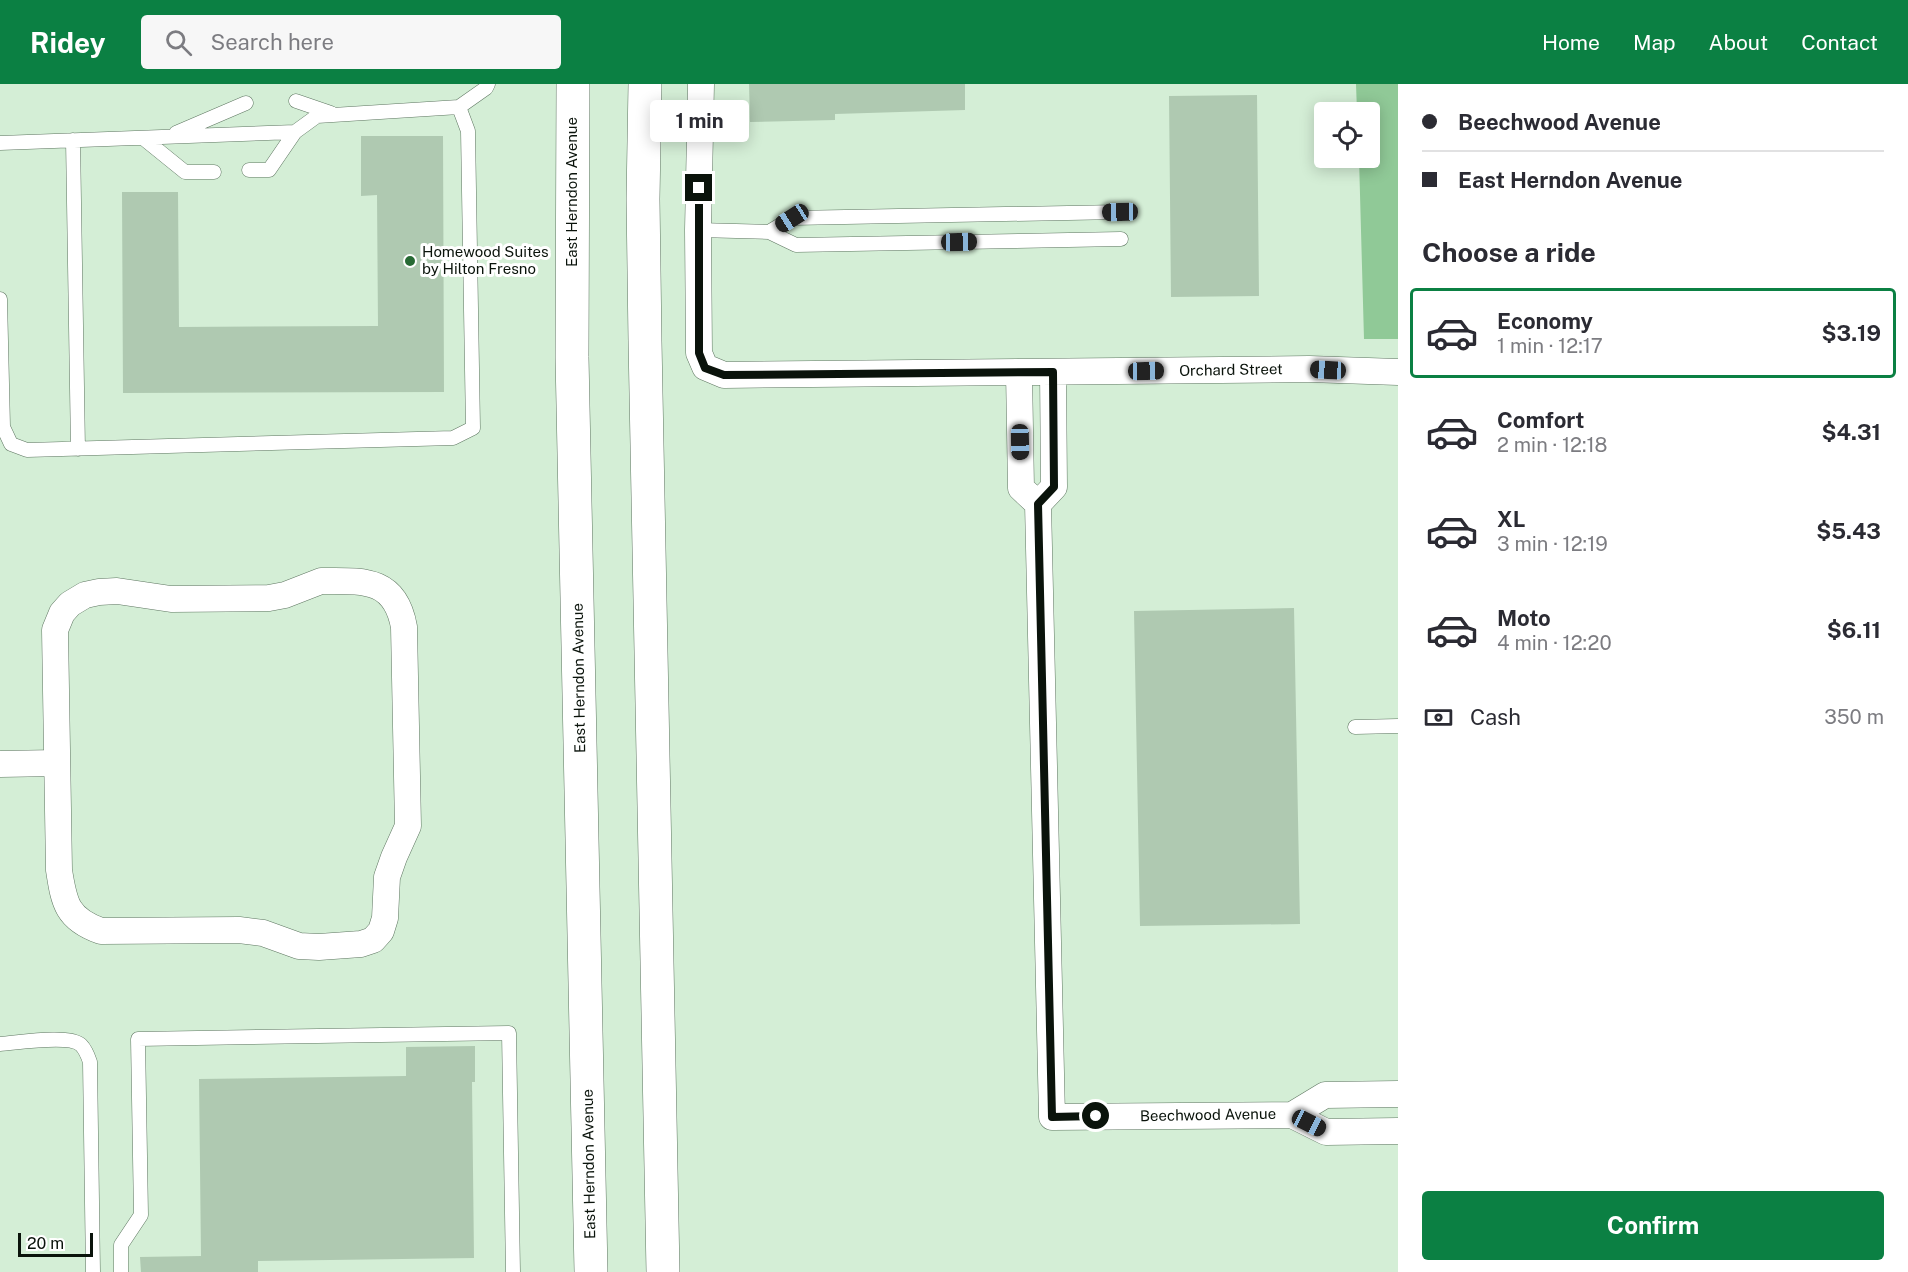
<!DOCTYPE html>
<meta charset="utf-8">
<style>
:root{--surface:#fff;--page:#f7f7f7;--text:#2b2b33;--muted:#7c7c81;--line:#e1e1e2;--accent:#0b8043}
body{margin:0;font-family:"Public Sans",sans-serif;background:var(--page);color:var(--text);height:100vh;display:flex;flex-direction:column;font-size:22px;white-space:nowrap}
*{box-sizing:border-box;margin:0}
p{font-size:20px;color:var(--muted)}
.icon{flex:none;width:33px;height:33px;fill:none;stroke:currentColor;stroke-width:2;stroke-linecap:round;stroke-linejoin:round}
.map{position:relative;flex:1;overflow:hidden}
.details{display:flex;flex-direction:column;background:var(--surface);width:510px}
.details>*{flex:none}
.hud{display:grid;align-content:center;height:132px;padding:0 24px;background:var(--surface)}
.tools{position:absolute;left:1314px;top:18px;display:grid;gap:12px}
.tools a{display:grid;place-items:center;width:66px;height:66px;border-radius:6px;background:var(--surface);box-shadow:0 3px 15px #0003;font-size:30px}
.scale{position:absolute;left:18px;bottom:15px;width:75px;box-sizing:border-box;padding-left:6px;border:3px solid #0a130b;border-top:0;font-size:16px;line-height:21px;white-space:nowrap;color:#0a130b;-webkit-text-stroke:4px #fff;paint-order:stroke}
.end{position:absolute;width:27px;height:27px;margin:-14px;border:8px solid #0a130b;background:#fff;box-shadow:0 0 0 3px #fff}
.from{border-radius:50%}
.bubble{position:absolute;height:42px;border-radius:6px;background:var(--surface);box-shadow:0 3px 15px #0003;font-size:20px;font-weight:700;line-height:42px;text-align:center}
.car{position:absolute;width:18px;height:36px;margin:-18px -9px;border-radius:8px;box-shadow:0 0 4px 2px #0007;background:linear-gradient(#222 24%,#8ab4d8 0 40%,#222 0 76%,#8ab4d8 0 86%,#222 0)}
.hud b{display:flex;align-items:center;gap:21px;height:57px;font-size:22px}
.hud b+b{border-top:2px solid var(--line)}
.hud i{width:15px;height:15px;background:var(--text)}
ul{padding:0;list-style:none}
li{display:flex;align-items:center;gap:18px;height:90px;margin:0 12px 9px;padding:0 12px;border:3px solid transparent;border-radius:6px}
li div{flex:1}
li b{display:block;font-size:22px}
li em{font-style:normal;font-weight:700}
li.on{border-color:var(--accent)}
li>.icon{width:54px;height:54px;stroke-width:1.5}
h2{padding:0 24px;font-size:27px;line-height:72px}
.pay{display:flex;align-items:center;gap:15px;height:66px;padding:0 24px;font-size:22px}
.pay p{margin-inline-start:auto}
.action{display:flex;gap:12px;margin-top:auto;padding:12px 24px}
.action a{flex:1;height:69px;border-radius:6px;background:var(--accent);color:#fff;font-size:24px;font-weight:700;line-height:69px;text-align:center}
header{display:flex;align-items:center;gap:36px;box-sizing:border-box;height:84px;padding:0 30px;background:var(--accent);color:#fff}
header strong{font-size:28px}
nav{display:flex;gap:33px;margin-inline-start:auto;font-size:21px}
.search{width:420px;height:54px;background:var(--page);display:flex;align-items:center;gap:15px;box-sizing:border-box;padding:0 21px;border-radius:6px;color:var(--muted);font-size:22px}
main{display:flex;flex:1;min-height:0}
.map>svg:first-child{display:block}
.green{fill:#90c997}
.building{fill:#afc9b1}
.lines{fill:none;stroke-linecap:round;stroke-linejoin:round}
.service-casing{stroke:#5e7661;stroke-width:15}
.minor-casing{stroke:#5e7661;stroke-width:27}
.primary-casing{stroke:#5e7661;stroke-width:34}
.service{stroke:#fff;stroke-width:14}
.minor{stroke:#fff;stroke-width:26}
.primary{stroke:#fff;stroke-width:33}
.route{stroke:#0a130b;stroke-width:8}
.poi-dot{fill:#276a34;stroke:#fff;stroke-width:2}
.labels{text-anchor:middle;stroke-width:6;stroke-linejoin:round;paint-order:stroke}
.street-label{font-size:15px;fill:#0a130b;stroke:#fff}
.poi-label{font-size:15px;fill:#0a130b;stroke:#fff;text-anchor:start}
</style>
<header>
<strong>Ridey</strong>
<div class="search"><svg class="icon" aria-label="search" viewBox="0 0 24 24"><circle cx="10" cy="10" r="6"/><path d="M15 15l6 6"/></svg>Search here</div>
<nav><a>Home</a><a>Map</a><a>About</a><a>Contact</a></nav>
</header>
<main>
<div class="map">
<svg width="1398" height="1188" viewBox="0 0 1398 1188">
<rect width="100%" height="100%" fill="#d4eed6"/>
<path class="green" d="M1356 0H1398V255H1364L1359 74H1370V28H1357Z"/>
<path class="building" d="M749 0H965V26L835 30V36L750 38Z
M1257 11 1259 212 1171 213 1169 12Z
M361 52H443L444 308 123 309 122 108H178L179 243 378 242 377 111 361 112Z
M1294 524 1300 840 1140 842 1134 527Z
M475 962V998H472L474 1174 258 1177V1188H141L140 1173 201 1172 199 995 406 992V963Z"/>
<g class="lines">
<defs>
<path id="service" d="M296 17 331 29
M176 49 246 19
M143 54 185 88H214
M73 56 78 365
M0 59 295 48 317 32 459 23 486 4 488 0
M249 86H269L295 48
M1120 128 792 134 769 148 796 161 1121 155
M698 146 769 148
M0 215 3 343 11 360 27 366 453 354 473 344 468 47 459 23
M1355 643 1398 642
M0 960C17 959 69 950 81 961 86 966 88 972 90 978L93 1188
M121 1188V1161L141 1131 138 955 509 949 513 1188"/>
<path id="minor" d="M701 0 698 146 699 269 705 283 724 291 1309 285 1398 288
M1019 288 1021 404 1038 420 1054 403 1053 288
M1038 420 1052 1033 1292 1031
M321 497C362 497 395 493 404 543L408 742 394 773 387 793 385 834 381 847 373 856 361 860 319 863 299 862 263 849 239 846 101 847C67 835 64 819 59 786L55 546 62 529 70 520 85 511 99 508 117 507 171 515 269 514 285 511Z
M0 680 56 679
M1398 1010 1325 1011 1292 1031 1326 1048 1398 1047"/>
<path id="primary" d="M573 0 572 273 591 1188
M645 0 643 115 645 257 663 1188"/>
</defs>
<use href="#service" class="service-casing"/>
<use href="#minor" class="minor-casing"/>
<use href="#primary" class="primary-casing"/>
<use href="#service" class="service"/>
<use href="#minor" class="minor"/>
<use href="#primary" class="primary"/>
</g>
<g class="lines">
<path class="route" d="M699 104V269L705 284 724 291 1053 288 1054 403 1038 420 1052 1033 1096 1032"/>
</g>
<circle class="poi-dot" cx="410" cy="177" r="6"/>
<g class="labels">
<g class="street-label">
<text transform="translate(572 108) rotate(-90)" y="5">East Herndon Avenue</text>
<text transform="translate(1231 286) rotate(-1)" y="5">Orchard Street</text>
<text transform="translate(579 594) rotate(-91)" y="5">East Herndon Avenue</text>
<text transform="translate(1208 1031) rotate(-1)" y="5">Beechwood Avenue</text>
<text transform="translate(589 1080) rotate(-91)" y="5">East Herndon Avenue</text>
</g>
<g class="poi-label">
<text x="422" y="173">Homewood Suites<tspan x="422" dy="17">by Hilton Fresno</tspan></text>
</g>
</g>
</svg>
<div class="tools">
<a><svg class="icon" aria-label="locate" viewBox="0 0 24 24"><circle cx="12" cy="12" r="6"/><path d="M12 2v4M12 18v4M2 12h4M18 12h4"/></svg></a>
</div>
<div class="scale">20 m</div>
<i class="end from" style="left:1096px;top:1032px"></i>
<i class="end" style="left:699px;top:104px"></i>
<div class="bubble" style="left:650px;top:16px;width:99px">1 min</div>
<i class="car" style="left:1120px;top:128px;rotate:269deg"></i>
<i class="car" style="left:792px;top:134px;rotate:238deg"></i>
<i class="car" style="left:959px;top:158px;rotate:89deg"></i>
<i class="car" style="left:1328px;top:286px;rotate:273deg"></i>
<i class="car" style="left:1146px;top:287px;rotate:89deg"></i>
<i class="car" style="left:1020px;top:358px;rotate:179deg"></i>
<i class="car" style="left:1309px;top:1039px;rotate:117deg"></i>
</div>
<section class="details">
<div class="hud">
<b><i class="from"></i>Beechwood Avenue</b>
<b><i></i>East Herndon Avenue</b>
</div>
<h2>Choose a ride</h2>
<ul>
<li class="on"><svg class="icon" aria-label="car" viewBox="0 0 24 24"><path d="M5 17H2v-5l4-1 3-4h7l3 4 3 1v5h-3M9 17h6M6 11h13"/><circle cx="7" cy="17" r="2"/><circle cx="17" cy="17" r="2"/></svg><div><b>Economy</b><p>1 min · 12:17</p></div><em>$3.19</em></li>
<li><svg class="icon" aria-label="car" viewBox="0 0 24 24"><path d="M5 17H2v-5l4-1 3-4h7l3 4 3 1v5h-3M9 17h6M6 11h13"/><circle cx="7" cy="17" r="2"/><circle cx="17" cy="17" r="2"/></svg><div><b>Comfort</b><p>2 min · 12:18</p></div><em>$4.31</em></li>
<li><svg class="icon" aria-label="car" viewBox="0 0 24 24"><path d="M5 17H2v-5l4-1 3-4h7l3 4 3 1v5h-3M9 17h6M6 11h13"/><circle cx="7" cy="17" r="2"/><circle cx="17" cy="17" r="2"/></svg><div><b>XL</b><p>3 min · 12:19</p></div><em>$5.43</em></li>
<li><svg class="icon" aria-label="car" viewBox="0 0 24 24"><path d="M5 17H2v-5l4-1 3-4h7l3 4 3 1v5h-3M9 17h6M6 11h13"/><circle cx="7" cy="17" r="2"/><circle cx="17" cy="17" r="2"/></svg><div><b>Moto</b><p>4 min · 12:20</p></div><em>$6.11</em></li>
</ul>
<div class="pay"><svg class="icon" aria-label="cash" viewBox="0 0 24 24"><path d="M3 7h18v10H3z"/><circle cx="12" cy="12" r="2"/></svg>Cash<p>350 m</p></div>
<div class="action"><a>Confirm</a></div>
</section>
</main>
